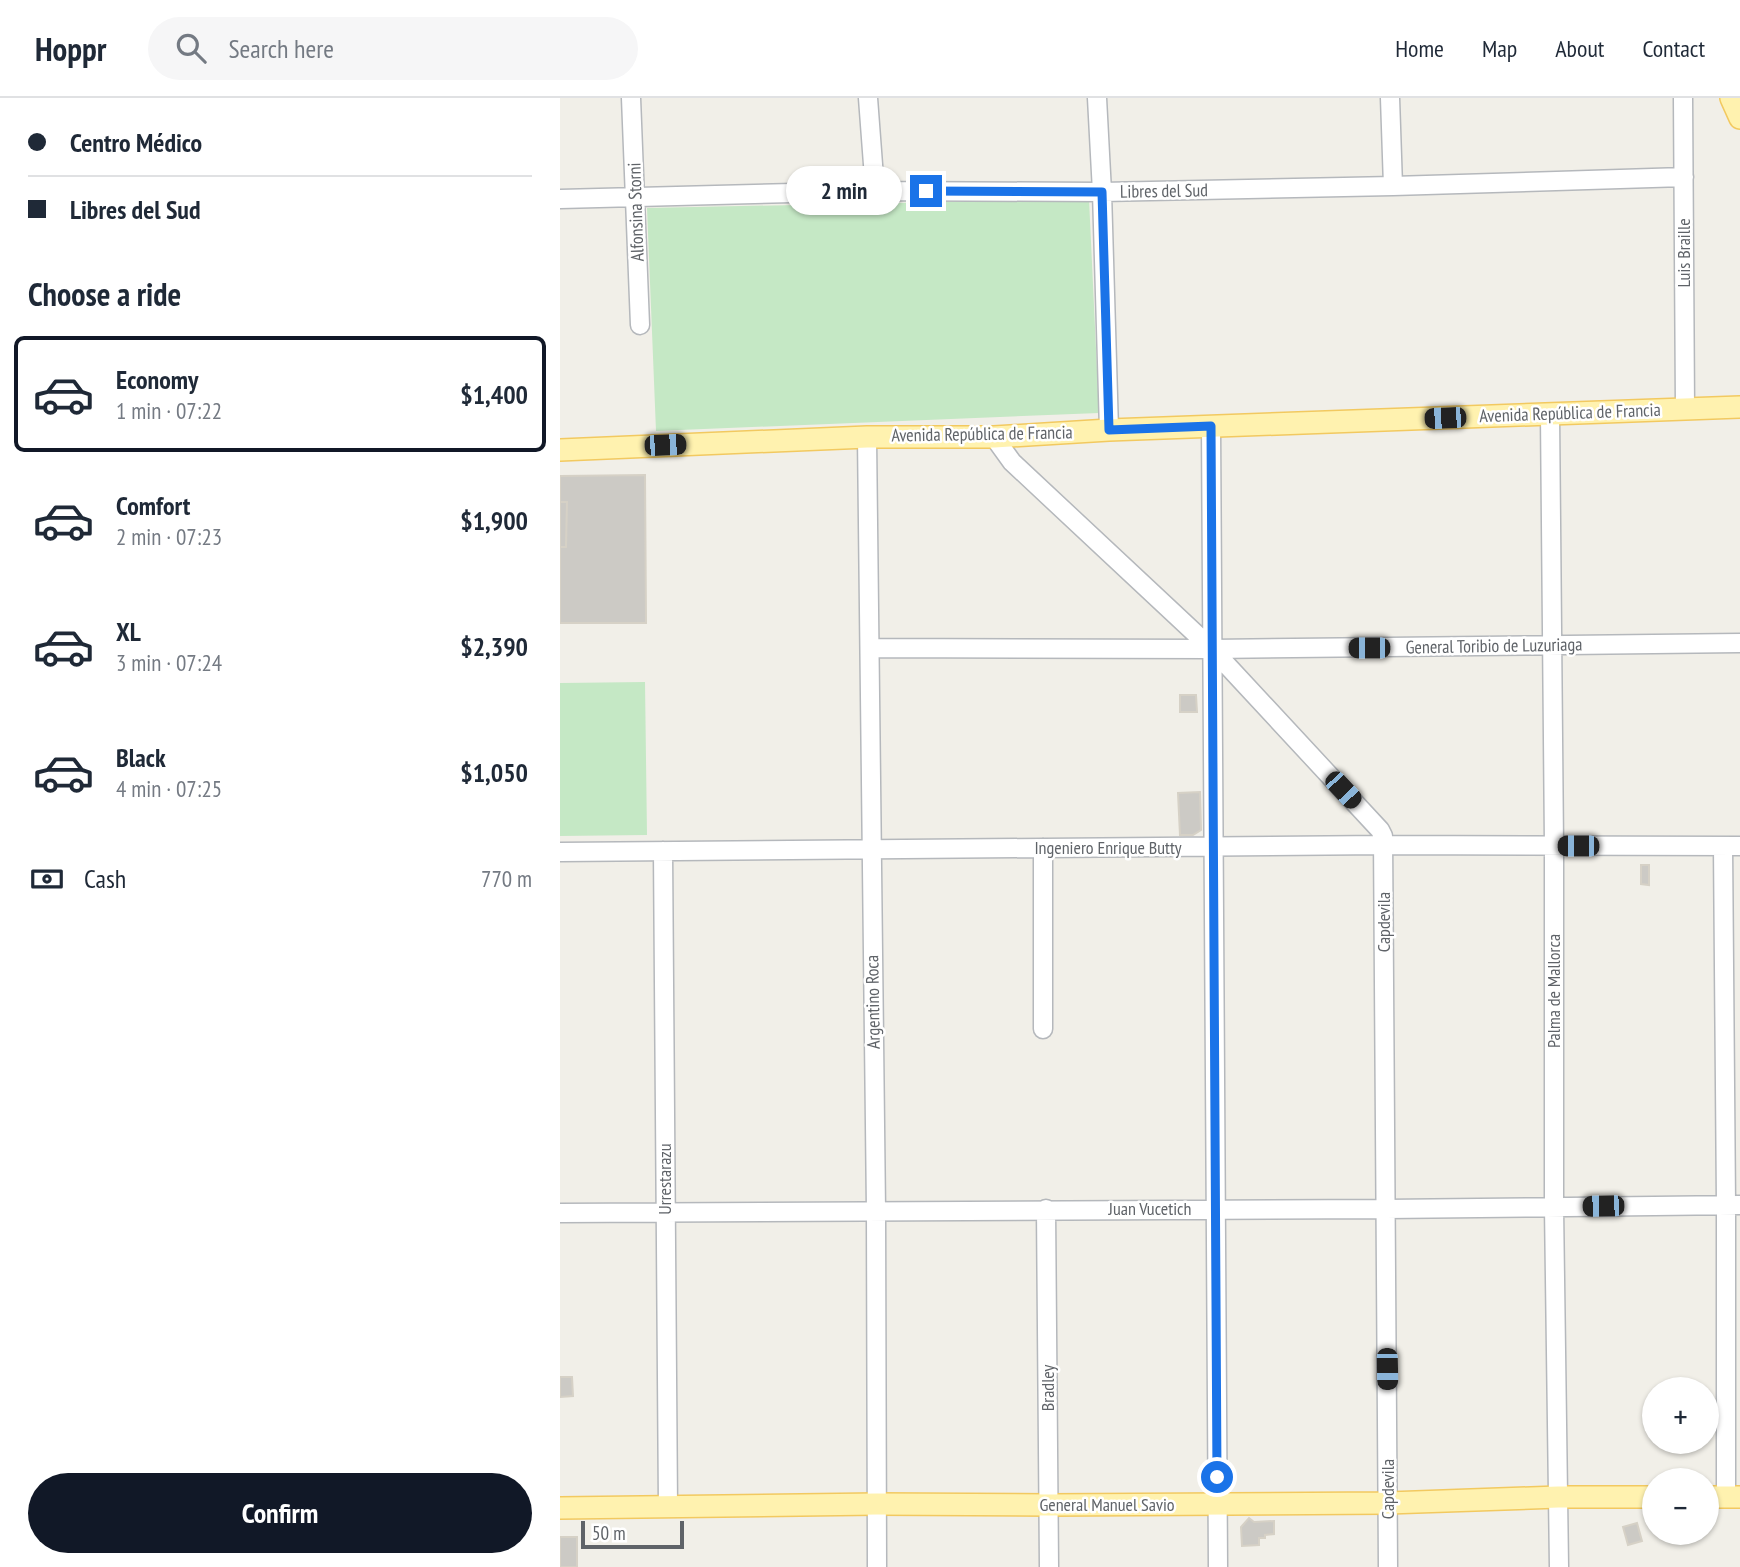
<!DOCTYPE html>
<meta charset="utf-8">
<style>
:root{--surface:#fff;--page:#f6f6f7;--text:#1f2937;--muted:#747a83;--line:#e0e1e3;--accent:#111827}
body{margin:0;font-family:"PT Sans Narrow",sans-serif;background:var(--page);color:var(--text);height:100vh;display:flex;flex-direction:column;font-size:26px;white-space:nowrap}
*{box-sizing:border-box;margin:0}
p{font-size:23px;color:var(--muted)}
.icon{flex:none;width:38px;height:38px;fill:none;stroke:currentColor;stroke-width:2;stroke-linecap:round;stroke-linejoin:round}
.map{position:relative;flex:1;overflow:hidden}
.side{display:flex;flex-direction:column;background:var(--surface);width:560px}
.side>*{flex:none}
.hud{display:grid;align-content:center;height:154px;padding:0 28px;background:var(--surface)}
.fabs{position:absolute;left:1082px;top:1279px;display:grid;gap:14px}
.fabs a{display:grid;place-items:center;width:77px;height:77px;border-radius:50%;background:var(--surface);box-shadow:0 2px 5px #0004;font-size:35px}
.scale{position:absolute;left:21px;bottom:18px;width:103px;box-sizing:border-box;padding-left:7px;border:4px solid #5f6368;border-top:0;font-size:19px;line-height:24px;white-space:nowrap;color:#5f6368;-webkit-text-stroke:5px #fff;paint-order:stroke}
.end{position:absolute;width:32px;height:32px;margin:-16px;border:9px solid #1a73e8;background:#fff;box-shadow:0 0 0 4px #fff}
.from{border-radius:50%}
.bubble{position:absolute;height:49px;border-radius:24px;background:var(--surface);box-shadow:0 2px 5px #0004;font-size:23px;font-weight:700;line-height:49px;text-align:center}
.car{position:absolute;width:21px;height:42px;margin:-21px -10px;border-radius:9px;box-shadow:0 0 5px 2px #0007;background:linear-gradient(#222 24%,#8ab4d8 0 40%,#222 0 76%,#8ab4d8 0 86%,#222 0)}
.hud b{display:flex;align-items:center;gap:24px;height:66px;font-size:26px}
.hud b+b{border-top:2px solid var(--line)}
.hud i{width:18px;height:18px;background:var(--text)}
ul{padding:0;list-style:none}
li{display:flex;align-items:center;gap:21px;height:116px;margin:0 14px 10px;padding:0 14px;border:4px solid transparent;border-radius:10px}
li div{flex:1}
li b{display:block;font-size:26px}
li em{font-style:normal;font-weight:700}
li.active{border-color:var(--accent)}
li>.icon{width:63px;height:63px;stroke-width:1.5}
h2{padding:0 28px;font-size:32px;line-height:84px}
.pay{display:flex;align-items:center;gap:18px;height:77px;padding:0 28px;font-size:26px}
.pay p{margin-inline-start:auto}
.action{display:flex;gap:14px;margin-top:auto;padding:14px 28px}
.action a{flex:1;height:80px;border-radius:42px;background:var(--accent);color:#fff;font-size:28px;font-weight:700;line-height:80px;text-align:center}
header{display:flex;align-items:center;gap:42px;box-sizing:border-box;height:98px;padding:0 35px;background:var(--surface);border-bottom:2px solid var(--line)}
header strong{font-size:33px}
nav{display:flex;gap:38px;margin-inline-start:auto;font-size:24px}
.search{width:490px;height:63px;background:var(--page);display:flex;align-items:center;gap:18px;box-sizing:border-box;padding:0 24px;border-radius:38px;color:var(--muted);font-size:26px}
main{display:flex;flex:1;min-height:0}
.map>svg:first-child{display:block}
.green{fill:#c5e8c5}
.building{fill:#cccac5;stroke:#d6d1c6;stroke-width:2}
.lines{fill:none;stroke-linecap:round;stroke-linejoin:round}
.minor-casing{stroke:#b5b8bc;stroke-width:21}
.major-casing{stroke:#f2c960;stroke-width:24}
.minor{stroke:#fff;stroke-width:18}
.major{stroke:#fff2af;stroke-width:21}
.route{stroke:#1a73e8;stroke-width:9}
.labels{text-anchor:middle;stroke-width:5;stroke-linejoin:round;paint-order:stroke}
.street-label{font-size:18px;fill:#5f6368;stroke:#fff}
</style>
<header>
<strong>Hoppr</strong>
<div class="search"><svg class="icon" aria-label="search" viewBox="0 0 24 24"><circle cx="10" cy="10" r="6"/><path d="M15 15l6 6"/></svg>Search here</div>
<nav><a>Home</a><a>Map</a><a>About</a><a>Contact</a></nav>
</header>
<main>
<section class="side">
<div class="hud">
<b><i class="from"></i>Centro Médico</b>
<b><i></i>Libres del Sud</b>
</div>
<h2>Choose a ride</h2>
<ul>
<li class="active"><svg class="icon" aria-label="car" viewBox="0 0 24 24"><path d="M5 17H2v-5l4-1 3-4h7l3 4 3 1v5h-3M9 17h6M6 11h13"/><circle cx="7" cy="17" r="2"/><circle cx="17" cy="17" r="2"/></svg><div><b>Economy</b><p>1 min · 07:22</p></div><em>$1,400</em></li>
<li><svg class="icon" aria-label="car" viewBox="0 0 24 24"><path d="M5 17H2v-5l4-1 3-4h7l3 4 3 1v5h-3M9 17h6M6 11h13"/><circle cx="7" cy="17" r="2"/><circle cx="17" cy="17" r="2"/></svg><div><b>Comfort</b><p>2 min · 07:23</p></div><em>$1,900</em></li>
<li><svg class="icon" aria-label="car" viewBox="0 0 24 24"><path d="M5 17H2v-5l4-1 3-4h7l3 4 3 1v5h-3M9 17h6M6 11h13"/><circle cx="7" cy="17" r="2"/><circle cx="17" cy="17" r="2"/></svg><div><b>XL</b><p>3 min · 07:24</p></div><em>$2,390</em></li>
<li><svg class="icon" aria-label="car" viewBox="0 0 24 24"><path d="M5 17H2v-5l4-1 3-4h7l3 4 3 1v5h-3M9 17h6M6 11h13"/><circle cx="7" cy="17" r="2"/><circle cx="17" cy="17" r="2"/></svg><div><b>Black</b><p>4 min · 07:25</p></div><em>$1,050</em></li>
</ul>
<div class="pay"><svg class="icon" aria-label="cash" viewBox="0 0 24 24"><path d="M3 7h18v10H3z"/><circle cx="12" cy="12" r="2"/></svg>Cash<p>770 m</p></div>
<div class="action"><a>Confirm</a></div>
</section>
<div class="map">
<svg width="1180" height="1469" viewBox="0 0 1180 1469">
<rect width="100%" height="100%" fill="#f1efe8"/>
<path class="green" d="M529 101 539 315 96 333 87 110Z
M85 584 87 737 0 738V585Z"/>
<path class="building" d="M85 377 86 525H0V378Z
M0 404H7L6 449H0Z
M620 597H636L637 614H620Z
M640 694 641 732 633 737H620L618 695Z
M1081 767H1089V787L1081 786Z
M0 1279H12L13 1298 0 1299Z
M689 1420 694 1424 714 1423V1436L705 1437V1440H699V1447L682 1448 681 1429Z
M1077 1425 1082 1443 1068 1447 1063 1429Z
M0 1439H17V1469H0Z"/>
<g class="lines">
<defs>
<path id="minor" d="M71 0 80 227
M308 0 315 93
M537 0 542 94 549 332
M830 0 833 88
M1123 0 1125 310
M0 101 315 93 542 94 833 88 1124 79
M990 317 994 748V1109L999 1469
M651 328 658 1469
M307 339 316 1113 317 1469
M434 339 452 364 652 551 820 732 823 738 828 1469
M310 550 652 551 1180 545
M1163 748 1166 1107V1399
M483 750V931
M103 753 108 1409
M0 754 824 747 1180 748
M486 1111 489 1469
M0 1115 826 1111 1180 1107"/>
<path id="major" d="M1171 0 1180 20
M0 352 307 339H434L549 332 1180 309
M1146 1399H1180
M0 1410 317 1406 489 1407 828 1405 998 1399H1094"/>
</defs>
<use href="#minor" class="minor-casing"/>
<use href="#major" class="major-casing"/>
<use href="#minor" class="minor"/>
<use href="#major" class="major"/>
</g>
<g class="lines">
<path class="route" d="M366 93 542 94 549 332 651 328 657 1379"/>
</g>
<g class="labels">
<g class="street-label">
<text transform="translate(604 93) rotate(-1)" y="6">Libres del Sud</text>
<text transform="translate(76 114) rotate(-92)" y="6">Alfonsina Storni</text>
<text transform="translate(1124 155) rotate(-90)" y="6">Luis Braille</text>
<text transform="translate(1010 315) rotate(-2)" y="6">Avenida República de Francia</text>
<text transform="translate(422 336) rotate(-1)" y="6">Avenida República de Francia</text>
<text transform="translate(934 548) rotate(-1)" y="6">General Toribio de Luzuriaga</text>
<text x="548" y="756">Ingeniero Enrique Butty</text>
<text transform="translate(824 824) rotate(-90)" y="6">Capdevila</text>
<text transform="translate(994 893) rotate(-90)" y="6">Palma de Mallorca</text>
<text transform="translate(313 904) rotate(-91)" y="6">Argentino Roca</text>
<text transform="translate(105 1081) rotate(-90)" y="6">Urrestarazu</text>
<text x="590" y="1117">Juan Vucetich</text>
<text transform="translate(488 1290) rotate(-90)" y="6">Bradley</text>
<text transform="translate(828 1391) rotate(-90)" y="6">Capdevila</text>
<text x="547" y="1413">General Manuel Savio</text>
</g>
</g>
</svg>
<div class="fabs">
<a>+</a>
<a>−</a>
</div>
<div class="scale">50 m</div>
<i class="end from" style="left:657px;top:1379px"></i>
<i class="end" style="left:366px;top:93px"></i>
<div class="bubble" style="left:226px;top:68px;width:116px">2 min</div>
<i class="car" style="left:885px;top:320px;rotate:268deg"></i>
<i class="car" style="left:105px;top:347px;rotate:88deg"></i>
<i class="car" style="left:809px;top:550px;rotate:270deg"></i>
<i class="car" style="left:783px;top:692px;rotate:137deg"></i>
<i class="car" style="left:1018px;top:748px;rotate:270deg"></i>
<i class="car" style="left:1043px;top:1108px;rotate:269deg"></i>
<i class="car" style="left:827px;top:1271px;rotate:179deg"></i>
</div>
</main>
